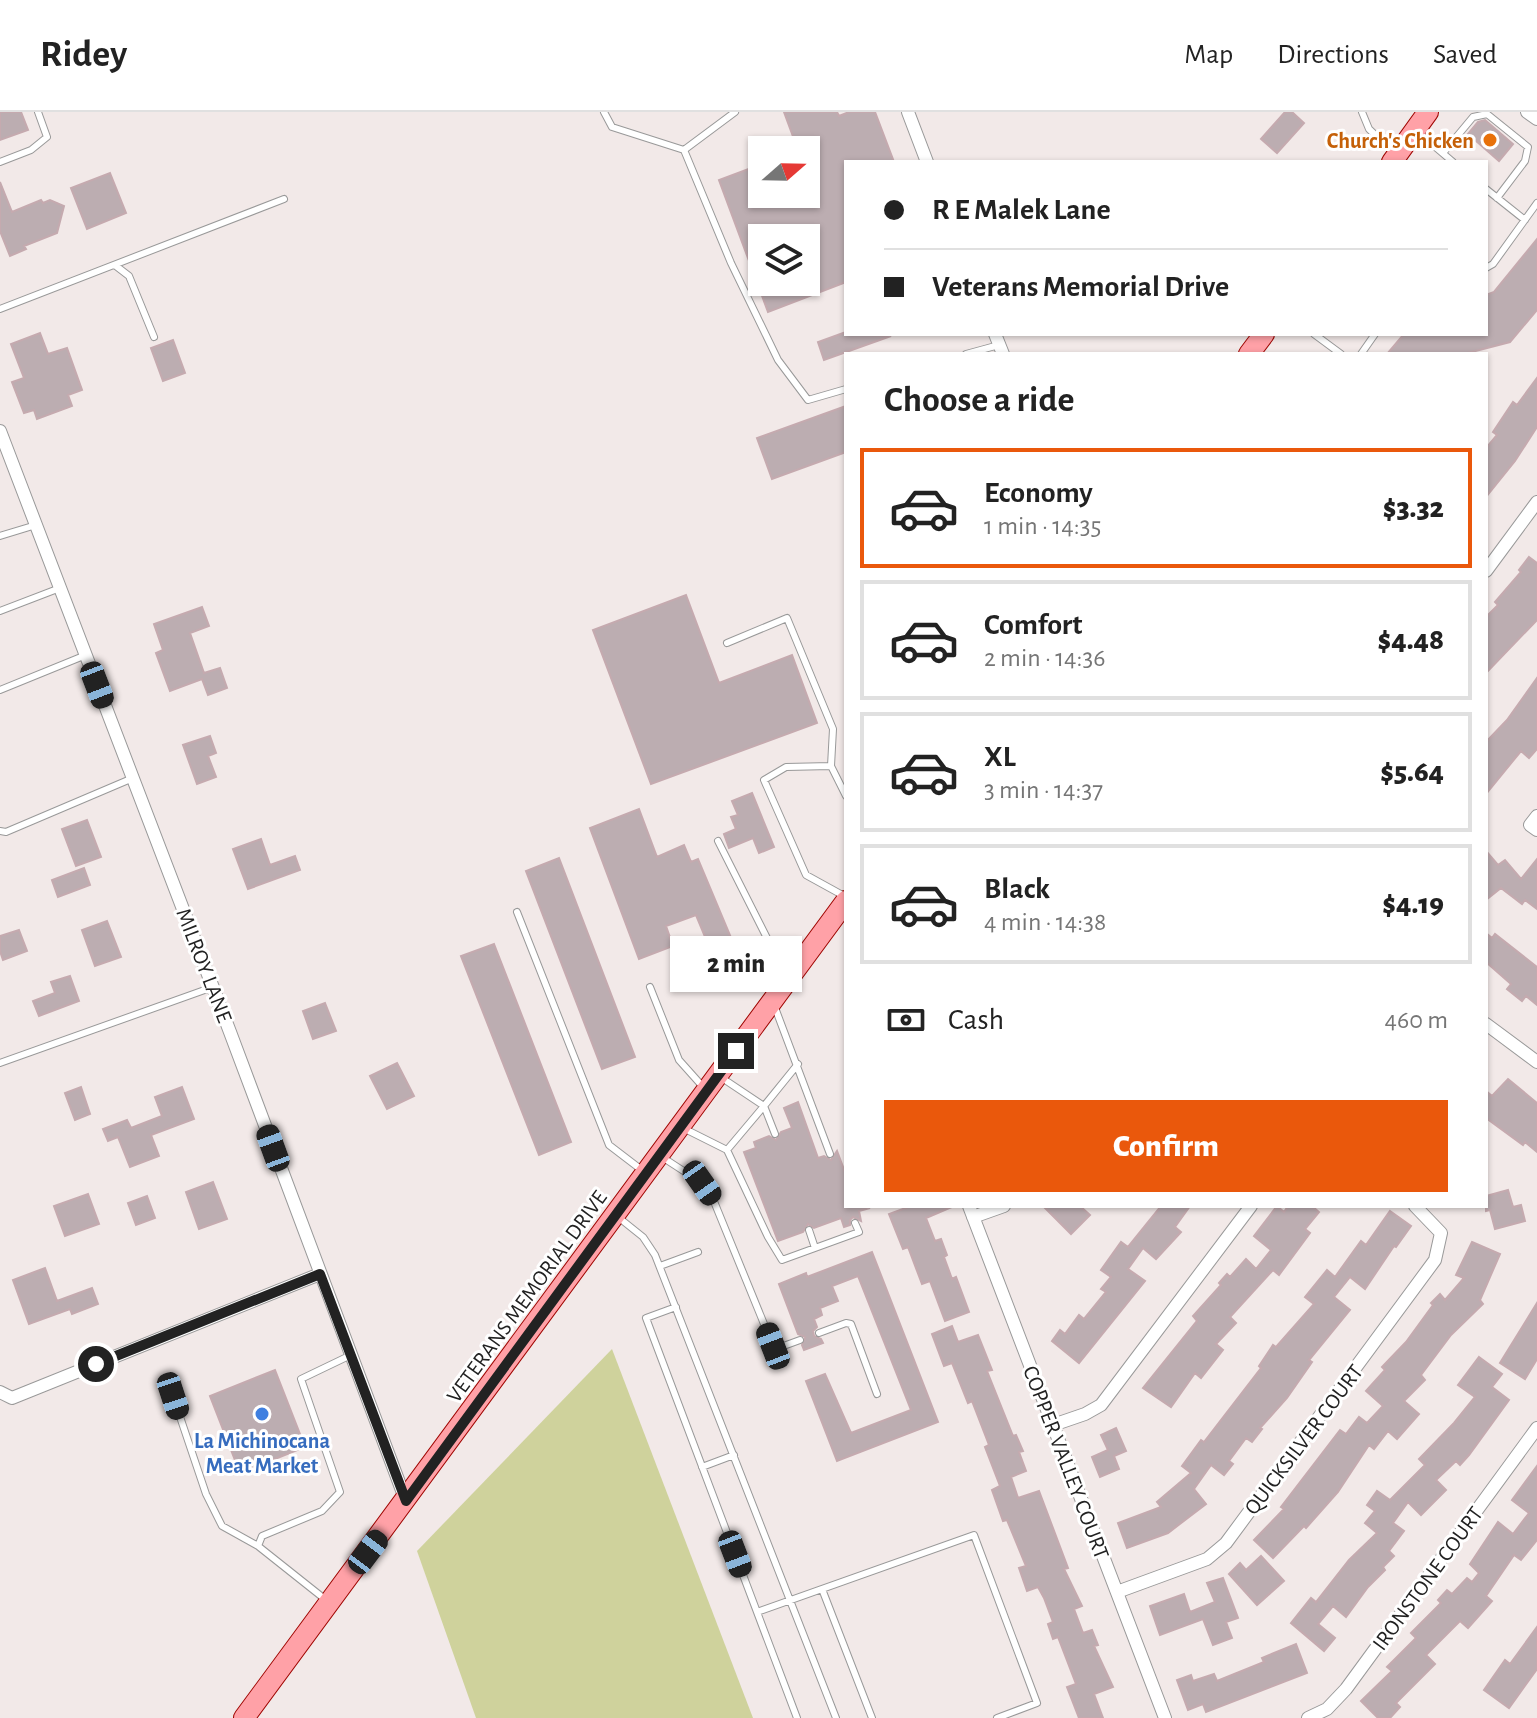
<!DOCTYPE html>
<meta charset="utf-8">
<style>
:root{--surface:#fff;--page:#f6f6f6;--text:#222;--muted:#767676;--line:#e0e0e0;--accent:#ea580c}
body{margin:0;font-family:"Alegreya Sans",sans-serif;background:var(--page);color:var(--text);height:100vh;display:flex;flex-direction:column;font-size:30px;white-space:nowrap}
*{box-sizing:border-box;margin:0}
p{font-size:26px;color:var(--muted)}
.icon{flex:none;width:44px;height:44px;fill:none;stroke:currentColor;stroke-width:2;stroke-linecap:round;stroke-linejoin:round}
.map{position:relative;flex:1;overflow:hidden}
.panel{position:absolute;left:844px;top:240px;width:644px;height:856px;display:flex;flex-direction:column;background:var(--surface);border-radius:0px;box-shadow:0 2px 6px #0004}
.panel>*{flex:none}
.top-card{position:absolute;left:844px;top:48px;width:644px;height:176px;border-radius:0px;box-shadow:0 2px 6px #0004;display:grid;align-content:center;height:176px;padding:0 40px;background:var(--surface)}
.needle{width:52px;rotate:70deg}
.buttons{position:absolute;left:748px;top:24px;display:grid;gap:16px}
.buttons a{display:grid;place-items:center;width:72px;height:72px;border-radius:0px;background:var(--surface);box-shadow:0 2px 6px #0004;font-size:40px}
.end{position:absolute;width:36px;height:36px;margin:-18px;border:10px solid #222;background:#fff;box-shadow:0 0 0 4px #fff}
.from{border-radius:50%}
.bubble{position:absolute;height:56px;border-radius:0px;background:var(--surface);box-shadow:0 2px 6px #0004;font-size:26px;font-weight:800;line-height:56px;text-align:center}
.car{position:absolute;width:24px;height:48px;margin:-24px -12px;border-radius:10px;box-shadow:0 0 6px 2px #0007;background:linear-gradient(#222 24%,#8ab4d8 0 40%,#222 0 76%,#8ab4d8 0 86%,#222 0)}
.top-card b{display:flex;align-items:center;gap:28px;height:76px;font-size:30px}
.top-card b+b{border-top:2px solid var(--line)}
.top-card i{width:20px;height:20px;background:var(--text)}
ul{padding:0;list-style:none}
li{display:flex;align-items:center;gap:24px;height:120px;margin:0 16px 12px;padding:0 24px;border:4px solid var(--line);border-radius:0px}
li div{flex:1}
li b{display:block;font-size:30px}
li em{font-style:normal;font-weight:800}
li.on{border-color:var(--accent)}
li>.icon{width:72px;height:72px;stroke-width:1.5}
h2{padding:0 40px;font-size:36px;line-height:96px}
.pay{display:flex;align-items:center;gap:20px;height:88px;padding:0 40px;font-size:30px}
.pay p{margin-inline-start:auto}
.primary-button{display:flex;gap:16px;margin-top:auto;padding:16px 40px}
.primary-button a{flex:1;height:92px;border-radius:0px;background:var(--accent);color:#fff;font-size:32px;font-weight:800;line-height:92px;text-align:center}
header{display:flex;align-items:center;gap:48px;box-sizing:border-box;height:112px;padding:0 40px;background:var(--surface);border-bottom:2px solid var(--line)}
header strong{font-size:38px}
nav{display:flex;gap:44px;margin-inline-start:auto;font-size:28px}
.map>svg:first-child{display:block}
.forest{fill:#cfd29c}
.building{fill:#bcadb1;stroke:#c5aaaf;stroke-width:2;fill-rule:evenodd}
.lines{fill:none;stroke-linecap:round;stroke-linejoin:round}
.lane-casing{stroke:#999;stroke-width:8}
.street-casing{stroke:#999;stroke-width:14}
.primary-casing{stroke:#9f0500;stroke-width:22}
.lane{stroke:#fff;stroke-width:6}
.street{stroke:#fff;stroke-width:12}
.primary{stroke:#ffa1a7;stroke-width:20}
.route{stroke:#222;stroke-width:10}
.food-dot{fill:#e8710a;stroke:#fff;stroke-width:3}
.shop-dot{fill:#3f7fe0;stroke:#fff;stroke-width:3}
.labels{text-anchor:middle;stroke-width:6;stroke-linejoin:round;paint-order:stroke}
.food-label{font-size:22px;font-weight:bold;fill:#c56008;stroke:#fff;text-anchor:end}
.street-label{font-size:22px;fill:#222;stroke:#fff}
.shop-label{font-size:22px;font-weight:bold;fill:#366cbe;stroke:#fff}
</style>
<header>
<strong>Ridey</strong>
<nav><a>Map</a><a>Directions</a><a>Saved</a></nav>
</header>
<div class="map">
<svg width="1537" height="1606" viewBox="0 0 1537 1606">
<rect width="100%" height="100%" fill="#f2e9e8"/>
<path class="forest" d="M612 1237 753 1606H476L417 1439Z"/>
<path class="building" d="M0 0H21L28 18 0 28Z
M784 0H837L839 4 849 0H875L894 50H846V170L768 200 719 68 762 52V82H806V38H798ZM762 126H806V170H762Z
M1285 0H1292L1304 11 1277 41 1261 27Z
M1485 8 1513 32 1499 49 1468 22 1478 10Z
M110 61 126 101 87 117 71 76Z
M0 70 12 100 41 88 43 91 50 88 64 94 57 121 24 134 26 137 10 144 0 119Z
M1537 127V198L1510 230 1464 242H1387L1404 222H1486V183L1494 180Z
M846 220V222L891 224 824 248 818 230Z
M40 221 48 242 67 236 82 278 68 283 72 294 37 307 34 298 24 301 12 270 24 266 11 232Z
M173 228 185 261 163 269 151 236Z
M1537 266V315L1515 349 1486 385V336L1497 323 1493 320 1513 290 1517 293Z
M846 294V340L772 367 757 326Z
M1529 445 1537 451V508L1486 561V505L1498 493 1495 490 1521 460 1519 458Z
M686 483 719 571 792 543 817 611 651 672 593 518Z
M202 495 209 514 190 521 204 561 220 556 227 576 208 583 202 567 170 579 156 541 163 538 154 512Z
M1537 566V637L1529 646 1521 639 1486 682V630L1507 608Z
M210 624 216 641 208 644 216 665 197 672 183 633Z
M752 681 774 735 759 741 753 726 729 736 724 722 736 717 731 705 738 703 732 689Z
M639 697 657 745 684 733 691 750 698 747 742 852 720 861 696 803 666 814 673 834 639 847 590 716Z
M87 708 101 745 76 754 62 717Z
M261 727 270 753 295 744 300 758 248 777 233 737Z
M1486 739 1498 753 1505 748 1521 767 1537 747V797L1525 788 1522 792 1501 776 1486 788Z
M559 746 635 945 602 957 526 759Z
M84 756 90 773 58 785 52 768Z
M107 809 121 845 95 854 82 818Z
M19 818 27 839 3 848 0 839V824Z
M1486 821 1492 826 1495 822 1537 855V893L1526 884 1522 889 1507 877 1511 872 1486 850Z
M494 832 571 1030 539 1043 461 844Z
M70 864 79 889 39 904 33 889 55 881 51 870Z
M325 891 336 919 313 927 303 899Z
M397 951 414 984 387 997 370 964Z
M1508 967 1537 991V1040L1525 1030 1523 1033 1486 1006V979L1492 984Z
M81 975 90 1002 75 1008 65 981Z
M182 975 194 1007 151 1023 159 1044 130 1055 118 1025 108 1029 103 1017 127 1008 131 1016 162 1004 155 985Z
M798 990 818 1046 824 1044 831 1048 837 1039 846 1063V1094L870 1096 859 1099 861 1109 853 1105 850 1108V1113L844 1115 841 1106 814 1116 808 1112 803 1120 778 1129 744 1040 756 1036 754 1030 769 1024 776 1028 781 1020 792 1016 784 996Z
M213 1070 227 1107 199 1117 186 1080Z
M1508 1078 1513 1095 1521 1093 1525 1109 1495 1117 1490 1098 1486 1099V1084Z
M88 1082 99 1112 65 1124 54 1094Z
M147 1084 155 1106 136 1113 128 1091Z
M911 1094H954L926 1106 935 1129 941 1127 947 1143 944 1145 952 1167 956 1165 969 1200 945 1209 930 1169 922 1172 908 1135 903 1137 889 1102Z
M1043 1094H1080L1090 1103 1071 1122Z
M1161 1094H1190L1175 1115 1181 1120 1156 1147 1143 1136 1128 1157 1145 1169 1079 1251 1052 1229 1060 1218 1065 1222 1079 1203 1084 1207 1106 1180 1101 1177 1111 1165 1101 1158 1121 1130 1128 1135Z
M1277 1094 1284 1100 1288 1094H1312L1319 1100 1305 1117 1310 1121 1279 1163 1273 1158 1230 1205 1236 1211 1216 1232 1223 1238 1201 1266 1195 1261 1171 1295 1143 1276 1197 1209 1193 1204 1221 1173 1219 1171 1227 1162 1230 1165 1246 1147 1256 1157 1271 1138 1254 1124Z
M1390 1099 1411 1114 1396 1135 1394 1134 1365 1177 1350 1165 1334 1185 1350 1198 1309 1248 1312 1250 1287 1286 1260 1316 1262 1317 1252 1330 1246 1326 1229 1349 1233 1352 1224 1363 1211 1353 1194 1377 1206 1392 1168 1421 1127 1436 1118 1411 1161 1395 1157 1390 1191 1361 1182 1354 1201 1328 1204 1330 1261 1256 1259 1254 1273 1233 1276 1235 1314 1192 1305 1185 1327 1158 1335 1165 1361 1129 1366 1133Z
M1472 1130 1500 1142 1480 1188 1483 1192 1451 1223 1421 1263 1425 1268 1404 1289 1419 1302 1397 1327 1388 1319 1374 1337 1369 1333 1338 1380 1306 1416 1304 1414 1273 1446 1254 1428 1284 1397 1281 1395 1340 1318 1346 1322 1359 1305 1367 1311 1383 1294 1366 1279 1385 1258 1382 1255 1406 1230 1433 1193 1431 1191 1440 1182 1445 1188 1464 1166 1456 1163Z
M872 1140 938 1310 837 1349 806 1269 825 1262 851 1321 911 1298 858 1164 832 1174 838 1189 820 1196 822 1203 814 1207 817 1215 813 1219 814 1224 821 1227 823 1231 804 1238 802 1233 805 1225 798 1222 779 1172 806 1161 807 1165Z
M45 1156 57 1189 92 1176 98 1192 72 1202 70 1197 29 1212 13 1168Z
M1537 1191V1247L1525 1267 1500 1251Z
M952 1214 958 1230 978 1223 992 1258 987 1259 1013 1324 1016 1323 1023 1339 1019 1340 1026 1359 1011 1365 1018 1386 1039 1379 1068 1456 1064 1457 1082 1494 1074 1497 1083 1521 1092 1518 1098 1533 1094 1534 1113 1575 1094 1582 1103 1606H1079L1067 1575 1076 1572 1058 1525 1053 1527 1048 1512 1053 1510 1044 1486 1038 1475 1027 1479 1019 1456 1026 1454 1007 1408 1003 1409 992 1378 1000 1374 985 1335 989 1333 972 1289 968 1291 952 1251 944 1254 932 1222Z
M1479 1245 1502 1262 1492 1275 1509 1288 1469 1343 1460 1353 1456 1349 1436 1368 1446 1378 1421 1403 1408 1390 1393 1411 1404 1419 1389 1439 1394 1444 1383 1455 1385 1458 1368 1475 1346 1505 1333 1494 1318 1512 1335 1526 1324 1539 1291 1511 1311 1486 1316 1490 1349 1448 1377 1421 1365 1411 1375 1399 1367 1393 1377 1379 1390 1388 1425 1353 1419 1347 1454 1311 1475 1285 1458 1273Z
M275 1258 305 1335 240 1361 210 1284Z
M1116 1316 1126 1339 1114 1344 1119 1357 1100 1365 1092 1345 1108 1338 1101 1323Z
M1537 1354V1428L1521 1448 1514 1443 1486 1484 1492 1489 1468 1516 1460 1509 1426 1543 1435 1552 1396 1591 1400 1595 1390 1606H1378L1361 1589 1392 1559 1387 1555 1416 1526 1411 1521 1441 1491 1438 1488 1447 1478 1452 1482 1467 1466 1472 1470 1479 1461 1470 1452 1498 1410 1513 1422 1529 1401 1512 1388Z
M1261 1444 1284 1469 1257 1493 1229 1462 1240 1451 1246 1458Z
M1223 1466 1238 1506 1226 1510 1232 1526 1213 1533 1203 1507 1160 1523 1150 1494 1184 1482 1190 1500 1215 1490 1207 1471Z
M1537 1515V1557L1509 1596 1484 1578 1505 1548 1510 1552Z
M1296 1532 1307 1561 1206 1600 1203 1592 1188 1598 1177 1568 1191 1563 1193 1569 1214 1562 1217 1569 1264 1550 1262 1546Z"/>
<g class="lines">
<defs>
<path id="lane" d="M604 0 612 15 684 38
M735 0 684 38 731 151 778 248 808 288 846 277
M1362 0 1369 17 1394 41
M1419 21 1453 50
M1443 41 1473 5 1487 2 1528 35 1525 49 1497 86
M0 50 31 38 47 25 38 0
M1486 77 1525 108
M116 154 129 164 154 225
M1486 156 1493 152 1537 91
M0 197 284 87
M1314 222 1341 242
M966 242 999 233
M1361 242 1375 222
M0 424 36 413
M0 499 60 476
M727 531 787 506 833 617 831 654 846 684
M0 578 86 543
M831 654 786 655 764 668 806 763 846 785
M0 719 6 720 133 666
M718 729 768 828 797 851
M517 800 609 1033 643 1059
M650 875 679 948 704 976
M774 893 830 1042
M0 951 213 875
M722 966 764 994 727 1038
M683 1016 727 1038 768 1125 782 1148 859 1120 855 1111
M775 1022 764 994 798 952
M662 1045 702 1071 713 1087 773 1234 778 1236 800 1228
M618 1105 643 1125 655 1143 836 1606
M809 1118 815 1136
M660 1154 698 1140
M676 1195 646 1206 797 1606
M819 1221 846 1211 851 1212 877 1282
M173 1284 206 1382 222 1414 258 1434
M702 1355 734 1343
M822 1477 872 1606
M326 1488 258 1434 262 1424 322 1399 340 1380 301 1267 351 1243
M757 1500 974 1423 1037 1591 997 1606"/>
<path id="street" d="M908 0 927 50
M1527 0 1537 7
M995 222 1003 242
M0 319 230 920 406 1389
M1486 459 1537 390
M1537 704 1530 713 1537 718
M1486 912 1537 950
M969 1094 1165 1606
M973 1105 1004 1094
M0 1280 12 1286 320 1162
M1053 1313 1085 1302 1101 1293 1251 1094
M1117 1480 1207 1447 1226 1431 1435 1148 1441 1121 1415 1094
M1308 1606 1327 1597 1346 1577 1537 1316"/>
<path id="primary" d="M1392 50 1428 0
M1249 242 1264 222
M244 1606 846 789"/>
</defs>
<use href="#lane" class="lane-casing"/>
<use href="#street" class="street-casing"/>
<use href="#primary" class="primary-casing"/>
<use href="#lane" class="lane"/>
<use href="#street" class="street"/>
<use href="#primary" class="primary"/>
</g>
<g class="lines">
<path class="route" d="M96 1252 320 1162 406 1389 736 939"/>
</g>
<circle class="food-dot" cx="1490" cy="28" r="8"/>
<circle class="shop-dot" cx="262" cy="1302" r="8"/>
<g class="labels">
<g class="food-label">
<text x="1474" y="36">Church's Chicken</text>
</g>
<g class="street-label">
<text transform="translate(205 853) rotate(69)" y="8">MILROY LANE</text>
<text transform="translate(526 1184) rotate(-54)" y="8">VETERANS MEMORIAL DRIVE</text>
<text transform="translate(1303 1327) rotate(-53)" y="8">QUICKSILVER COURT</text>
<text transform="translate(1067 1350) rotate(69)" y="8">COPPER VALLEY COURT</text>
<text transform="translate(1427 1466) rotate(-54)" y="8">IRONSTONE COURT</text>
</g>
<g class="shop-label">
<text x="262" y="1336">La Michinocana<tspan x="262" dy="25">Meat Market</tspan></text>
</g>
</g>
</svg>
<div class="buttons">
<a><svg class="needle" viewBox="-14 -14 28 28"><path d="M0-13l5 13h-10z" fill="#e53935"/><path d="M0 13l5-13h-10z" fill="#767676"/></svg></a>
<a><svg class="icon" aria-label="layers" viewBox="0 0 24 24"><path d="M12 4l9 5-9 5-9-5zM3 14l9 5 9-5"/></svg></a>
</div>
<i class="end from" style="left:96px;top:1252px"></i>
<i class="end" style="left:736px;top:939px"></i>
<div class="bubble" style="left:670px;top:824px;width:132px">2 min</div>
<i class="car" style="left:97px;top:573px;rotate:159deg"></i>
<i class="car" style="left:273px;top:1036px;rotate:340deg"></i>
<i class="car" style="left:702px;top:1071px;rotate:145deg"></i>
<i class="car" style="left:773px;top:1234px;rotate:339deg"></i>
<i class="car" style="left:173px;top:1284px;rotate:162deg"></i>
<i class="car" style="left:368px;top:1440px;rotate:37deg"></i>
<i class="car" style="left:735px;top:1442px;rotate:159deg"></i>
<div class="top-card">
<b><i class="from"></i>R E Malek Lane</b>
<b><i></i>Veterans Memorial Drive</b>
</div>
<section class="panel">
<h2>Choose a ride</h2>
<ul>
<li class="on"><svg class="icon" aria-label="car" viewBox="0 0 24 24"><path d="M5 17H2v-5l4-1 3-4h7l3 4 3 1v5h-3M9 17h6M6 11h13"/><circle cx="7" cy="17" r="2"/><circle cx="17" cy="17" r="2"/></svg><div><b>Economy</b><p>1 min · 14:35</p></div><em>$3.32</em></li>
<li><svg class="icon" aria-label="car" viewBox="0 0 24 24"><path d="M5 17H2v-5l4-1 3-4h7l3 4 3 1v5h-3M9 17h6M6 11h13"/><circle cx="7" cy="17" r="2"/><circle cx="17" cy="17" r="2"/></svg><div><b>Comfort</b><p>2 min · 14:36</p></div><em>$4.48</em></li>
<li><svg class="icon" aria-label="car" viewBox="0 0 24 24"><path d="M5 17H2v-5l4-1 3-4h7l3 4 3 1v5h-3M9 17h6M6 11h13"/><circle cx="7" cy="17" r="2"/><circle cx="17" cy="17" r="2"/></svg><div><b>XL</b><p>3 min · 14:37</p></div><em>$5.64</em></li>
<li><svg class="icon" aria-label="car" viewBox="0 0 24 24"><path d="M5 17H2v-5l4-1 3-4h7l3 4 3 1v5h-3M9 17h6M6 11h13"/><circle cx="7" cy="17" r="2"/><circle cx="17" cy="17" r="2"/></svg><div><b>Black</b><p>4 min · 14:38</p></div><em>$4.19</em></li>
</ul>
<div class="pay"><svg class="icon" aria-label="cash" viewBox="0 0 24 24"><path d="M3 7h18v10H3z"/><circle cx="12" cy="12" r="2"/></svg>Cash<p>460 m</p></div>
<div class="primary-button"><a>Confirm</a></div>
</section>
</div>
